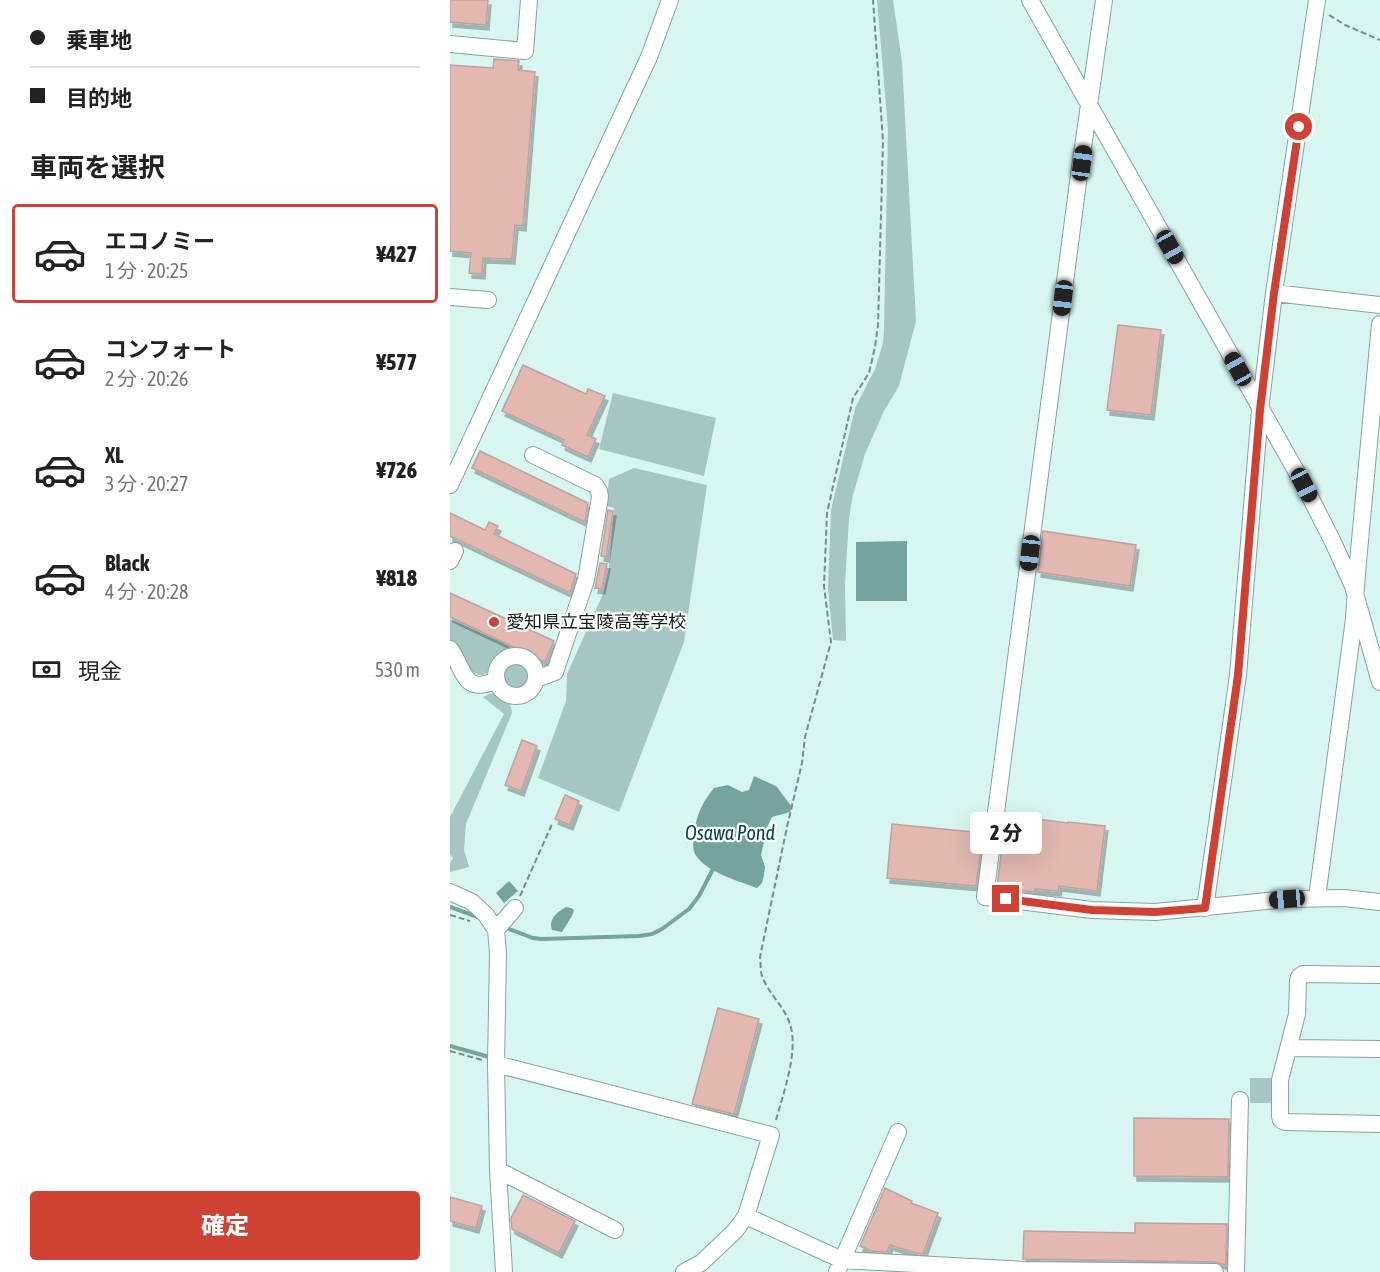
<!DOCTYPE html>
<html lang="ja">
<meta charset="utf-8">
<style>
:root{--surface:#fff;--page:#f6f6f6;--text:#222;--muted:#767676;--line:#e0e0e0;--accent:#cf4233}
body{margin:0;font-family:"Asap Condensed","Noto Sans JP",sans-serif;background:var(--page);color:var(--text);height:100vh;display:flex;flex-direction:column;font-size:22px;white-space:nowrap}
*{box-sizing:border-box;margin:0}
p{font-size:20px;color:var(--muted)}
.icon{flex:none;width:33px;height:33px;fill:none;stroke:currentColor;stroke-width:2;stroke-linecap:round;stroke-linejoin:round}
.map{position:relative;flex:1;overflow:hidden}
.details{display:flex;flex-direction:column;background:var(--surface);width:450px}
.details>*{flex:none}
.banner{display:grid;align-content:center;height:132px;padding:0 30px;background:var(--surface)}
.end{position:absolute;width:27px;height:27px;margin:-14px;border:8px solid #cf4233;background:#fff;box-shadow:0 0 0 3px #fff}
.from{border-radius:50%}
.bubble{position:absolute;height:42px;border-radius:6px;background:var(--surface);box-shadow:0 6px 24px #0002;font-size:20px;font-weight:800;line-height:42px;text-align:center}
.car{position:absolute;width:18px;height:36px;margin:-18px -9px;border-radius:8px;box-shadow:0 0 4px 2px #0007;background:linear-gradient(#222 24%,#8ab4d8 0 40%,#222 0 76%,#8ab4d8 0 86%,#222 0)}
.banner b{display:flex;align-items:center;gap:21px;height:57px;font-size:22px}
.banner b+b{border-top:2px solid var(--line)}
.banner i{width:15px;height:15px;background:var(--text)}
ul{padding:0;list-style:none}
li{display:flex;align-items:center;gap:18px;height:99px;margin:0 12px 9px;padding:0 18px;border:3px solid transparent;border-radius:6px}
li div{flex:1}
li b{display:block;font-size:22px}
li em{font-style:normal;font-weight:800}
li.selected{border-color:var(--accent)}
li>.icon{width:54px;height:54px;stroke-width:1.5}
h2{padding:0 30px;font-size:27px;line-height:72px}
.pay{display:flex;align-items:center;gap:15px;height:66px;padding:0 30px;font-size:22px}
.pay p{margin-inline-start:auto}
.primary-button{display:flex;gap:12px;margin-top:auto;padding:12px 30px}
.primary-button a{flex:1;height:69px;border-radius:6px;background:var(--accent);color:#fff;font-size:24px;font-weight:800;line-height:69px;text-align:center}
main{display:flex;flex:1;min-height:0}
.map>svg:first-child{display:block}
.green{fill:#a4c7c3}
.water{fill:#75a39d}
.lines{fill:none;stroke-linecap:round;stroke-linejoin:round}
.stream{stroke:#75a39d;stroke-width:4}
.building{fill:#e2b8b1;stroke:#bda29e;stroke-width:1.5;filter:url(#shadow)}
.minor-casing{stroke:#86a39f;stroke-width:18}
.path{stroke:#778d8a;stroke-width:2;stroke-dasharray:6 3;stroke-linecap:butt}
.minor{stroke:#fff;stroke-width:16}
.route{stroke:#cf4233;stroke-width:8}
.poi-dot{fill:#cf4233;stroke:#fff;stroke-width:2}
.labels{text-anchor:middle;stroke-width:4.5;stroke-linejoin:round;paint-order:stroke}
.poi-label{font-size:18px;fill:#111c1b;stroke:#fff;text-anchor:start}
.water-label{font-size:20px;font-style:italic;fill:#004742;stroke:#fff}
</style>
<main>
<section class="details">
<div class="banner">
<b><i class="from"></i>乗車地</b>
<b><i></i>目的地</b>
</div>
<h2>車両を選択</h2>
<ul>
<li class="selected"><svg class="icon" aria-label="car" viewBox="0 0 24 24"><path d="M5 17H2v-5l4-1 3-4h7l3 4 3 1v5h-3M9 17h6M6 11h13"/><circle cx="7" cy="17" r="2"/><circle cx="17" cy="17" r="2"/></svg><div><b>エコノミー</b><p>1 分 · 20:25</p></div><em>¥427</em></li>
<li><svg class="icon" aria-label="car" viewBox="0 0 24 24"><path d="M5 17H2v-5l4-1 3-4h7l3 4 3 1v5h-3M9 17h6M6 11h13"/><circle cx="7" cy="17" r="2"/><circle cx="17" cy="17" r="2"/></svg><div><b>コンフォート</b><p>2 分 · 20:26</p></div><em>¥577</em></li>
<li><svg class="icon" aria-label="car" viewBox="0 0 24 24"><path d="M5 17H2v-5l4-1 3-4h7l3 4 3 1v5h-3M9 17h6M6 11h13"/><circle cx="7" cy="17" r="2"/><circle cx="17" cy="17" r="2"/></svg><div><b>XL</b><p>3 分 · 20:27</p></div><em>¥726</em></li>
<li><svg class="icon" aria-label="car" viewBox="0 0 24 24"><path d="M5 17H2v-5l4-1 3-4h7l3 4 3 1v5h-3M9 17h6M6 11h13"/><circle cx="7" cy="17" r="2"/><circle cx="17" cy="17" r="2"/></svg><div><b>Black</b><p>4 分 · 20:28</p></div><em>¥818</em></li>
</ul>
<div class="pay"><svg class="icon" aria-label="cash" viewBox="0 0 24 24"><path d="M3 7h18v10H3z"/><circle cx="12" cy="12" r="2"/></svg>現金<p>530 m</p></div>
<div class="primary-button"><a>確定</a></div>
</section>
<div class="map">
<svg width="930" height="1272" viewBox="0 0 930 1272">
<defs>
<filter id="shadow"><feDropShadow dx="3" dy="5" stdDeviation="0" flood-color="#0004"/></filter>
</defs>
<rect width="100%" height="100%" fill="#d7f6f1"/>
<path class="green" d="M427 0H443L452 62 466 321 449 386 434 411 415 454 403 495 399 518 395 584 396 641 383 640 378 588 381 510 405 408 425 369 433 343 434 329 438 129Z
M163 393 266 418 254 476 149 449Z
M184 468 257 485 234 642 169 812 88 778 116 701 117 674 153 594 159 568 164 508 156 506 159 479Z
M0 619 62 647C48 651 41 658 37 673L33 675H28L17 669 0 643Z
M54 676a12 12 0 1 1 24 0a12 12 0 1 1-24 0Z
M47 693C57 697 61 703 62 713L16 824 14 850 19 867 0 872V863L3 858 0 854V817L54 714 33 697 39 694Z
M800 1078H824V1103H800Z"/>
<path class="water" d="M457 541V601H406V542Z
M304 776 326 786 342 807 340 812 322 817 315 831 314 842 311 855 315 867 314 875 312 883 307 888C289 881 255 872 245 854 240 844 246 818 251 808 254 801 259 794 264 788L278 785 292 792 299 790Z
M59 881 68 891 54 903 46 893Z
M116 907 121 908 124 910 122 916 112 932 102 930C98 919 107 912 116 907Z"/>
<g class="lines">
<path class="stream" d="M0 907 28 917
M54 927 83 938 92 939 189 936 202 934 212 929 239 909 249 896 263 869
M0 1046 43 1058"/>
</g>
<path class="building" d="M0 0H38L36 25 0 22Z
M44 59 69 61 68 70 85 72 73 226 65 225 62 259 33 258 32 274 19 273 21 253 0 251V65L43 68Z
M668 325 711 330 701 415 657 410Z
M73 365 136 394 138 389 155 396 137 435 146 439 138 457 112 445 114 440 52 411Z
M30 451 138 503 135 522 22 468Z
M158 510 163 511 156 557 151 556Z
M0 513 35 530 39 522 48 526 44 534 126 574 120 593 0 536Z
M593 531 686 545 680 586 588 572Z
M150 563 157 564 152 589 145 588Z
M0 593 104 641 95 662 0 617Z
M72 740 87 746 71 791 55 785Z
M115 795 129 801 120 825 105 819Z
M556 815 618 823V822L655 826 647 891 609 886 608 891 585 889V892L547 887Z
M442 824 533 833 526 886 437 878Z
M268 1008 309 1019 284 1114 242 1104Z
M684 1118 779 1119 778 1177 684 1176Z
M435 1188 462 1201 461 1203 488 1213 473 1254 465 1253 440 1245 437 1252 421 1251 410 1246Z
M73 1195 125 1221 109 1253 62 1229 61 1218Z
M0 1197 32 1206 26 1228 0 1221Z
M685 1223 777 1224 776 1265 765 1262 573 1259 574 1231 685 1233Z"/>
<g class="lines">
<defs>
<path id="minor" d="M580 0 854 485 882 540 903 586 930 682
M654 0 628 182 535 897 642 910 705 912 837 899 894 898 930 902
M0 44 75 51 79 0
M824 293 930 305
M0 297 38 300
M83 455 145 485 149 491 150 497 136 580 105 672 86 679
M0 485 199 57 220 0
M0 561 5 551
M0 649C15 669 12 696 47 680
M46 676a20 20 0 1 1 40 0a20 20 0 1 1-40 0Z
M0 892 22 902 36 915 46 930 48 953 46 1064 48 1170 54 1272
M867 898 904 619 907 573 930 324
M755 908 788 675 810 410 824 293 867 0
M46 930 65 908
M930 975 853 974 849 977 848 981 847 1014 830 1080V1116L831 1120 835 1122 930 1124
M839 1048 930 1049
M46 1064 321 1135 296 1216 285 1231 251 1263 234 1272
M48 1170 165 1230
M296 1216 392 1260 575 1270 765 1272
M387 1272 448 1132
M786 1272 790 1100"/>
</defs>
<use href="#minor" class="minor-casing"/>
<path class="path" d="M879 15 895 25 930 40
M70 896 103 822
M0 915 20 921
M0 1051 32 1060
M326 1120C333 1094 349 1051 340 1024 334 1006 318 993 312 976 310 970 311 963 310 957L337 827 352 763 355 737 381 642 374 586 377 513 403 398 419 373 425 347 428 325 433 141 423 0"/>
<use href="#minor" class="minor"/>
</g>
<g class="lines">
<path class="route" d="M556 899 642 910 705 912 755 908 788 675 810 410 824 293 849 127"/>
</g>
<circle class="poi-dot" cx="44" cy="622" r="6"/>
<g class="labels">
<g class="poi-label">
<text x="56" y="628">愛知県立宝陵高等学校</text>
</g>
<g class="water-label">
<text x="280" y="840">Osawa Pond</text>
</g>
</g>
</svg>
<i class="end from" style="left:849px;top:127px"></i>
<i class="end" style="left:556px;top:899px"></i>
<div class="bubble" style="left:520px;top:812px;width:72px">2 分</div>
<i class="car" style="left:632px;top:163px;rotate:8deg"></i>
<i class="car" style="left:720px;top:247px;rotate:151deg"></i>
<i class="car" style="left:613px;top:298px;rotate:187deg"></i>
<i class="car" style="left:788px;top:369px;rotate:331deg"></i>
<i class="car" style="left:854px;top:485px;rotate:153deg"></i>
<i class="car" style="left:580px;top:553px;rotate:187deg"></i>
<i class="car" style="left:837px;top:899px;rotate:265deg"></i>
</div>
</main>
